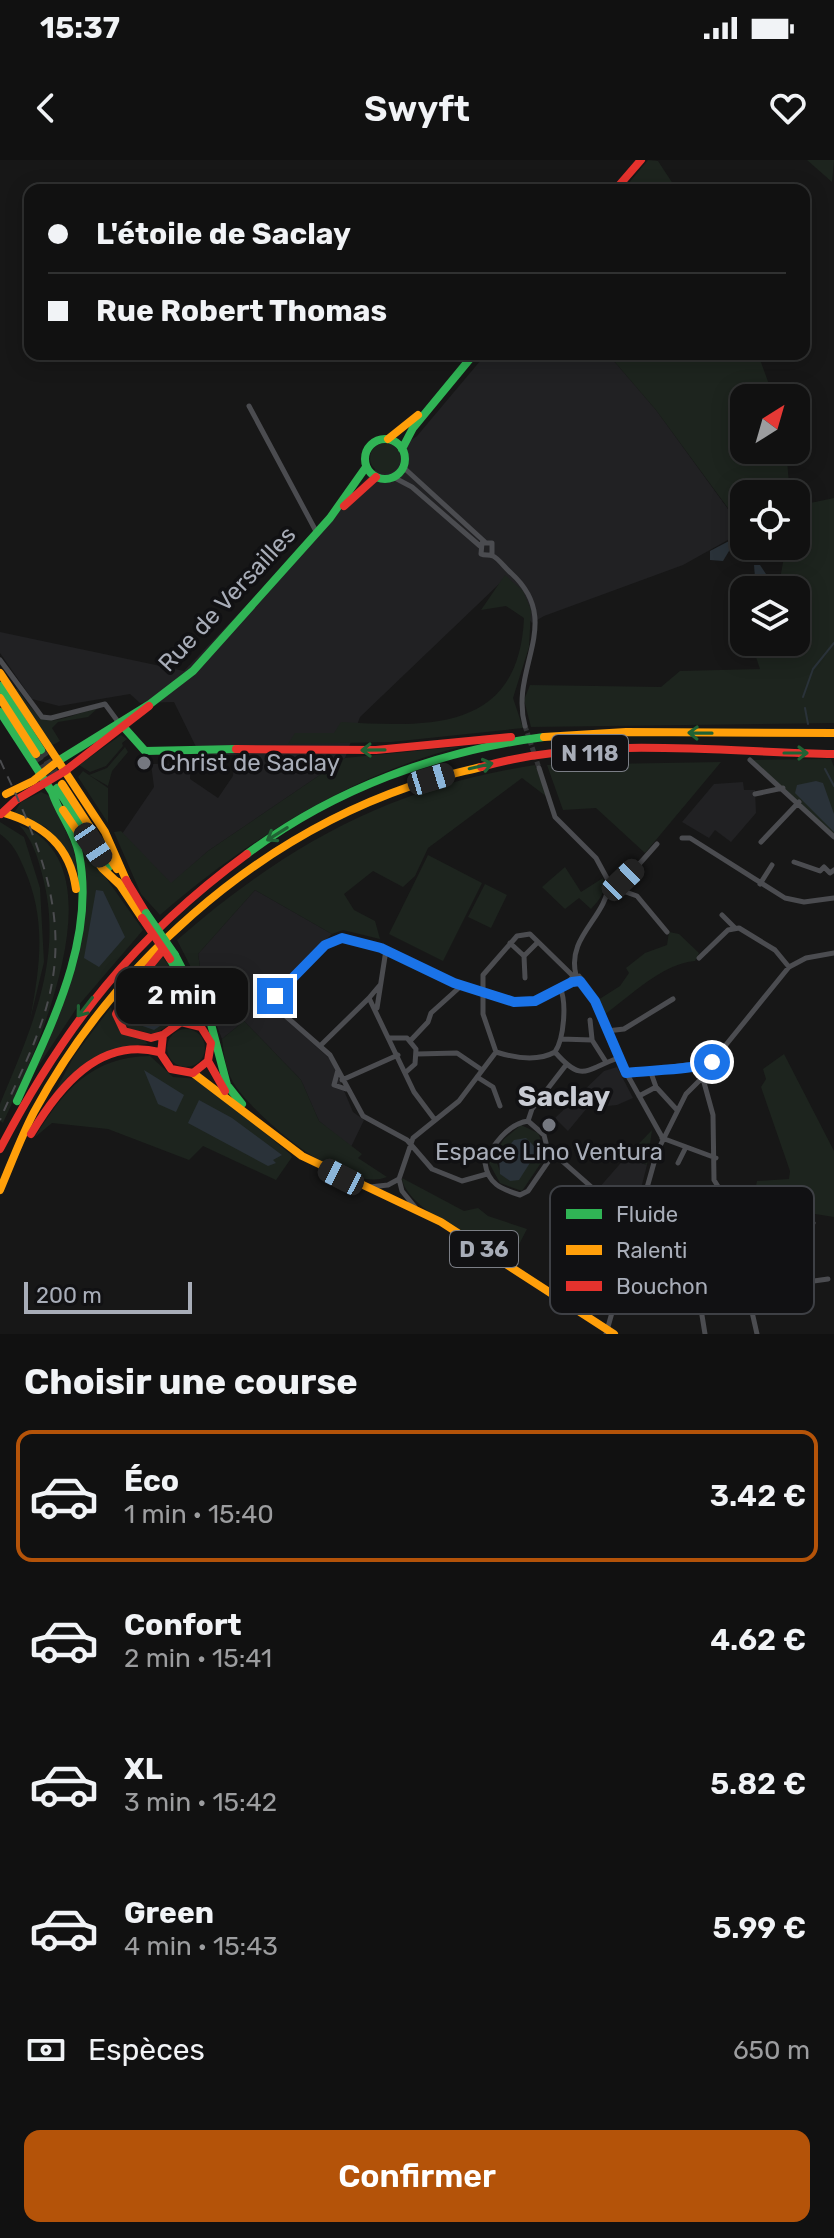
<!DOCTYPE html>
<html lang="fr">
<meta charset="utf-8">
<style>
:root{--surface:#111;--page:#1e1f1f;--text:#f1f3f6;--muted:#9c9d9f;--line:#303131;--accent:#b45309}
body{margin:0;font-family:Rubik,sans-serif;background:var(--page);color:var(--text);height:100vh;display:flex;flex-direction:column;font-size:30px;white-space:nowrap}
*{box-sizing:border-box;margin:0}
p{font-size:26px;color:var(--muted)}
.icon{flex:none;width:44px;height:44px;fill:none;stroke:currentColor;stroke-width:2;stroke-linecap:round;stroke-linejoin:round}
.map{position:relative;height:1174px;overflow:hidden}
.side{display:flex;flex-direction:column;background:var(--surface);flex:1}
.side>*{flex:none}
.guide{position:absolute;left:24px;top:24px;width:786px;height:176px;border-radius:16px;box-shadow:0 4px 20px #0003,0 0 0 2px var(--line);display:grid;align-content:center;height:176px;padding:0 24px;background:var(--surface)}
.needle{width:52px;rotate:37deg}
.buttons{position:absolute;left:730px;top:224px;display:grid;gap:16px}
.buttons a{display:grid;place-items:center;width:80px;height:80px;border-radius:16px;background:var(--surface);box-shadow:0 4px 20px #0003,0 0 0 2px var(--line);font-size:40px}
.scale{position:absolute;left:24px;bottom:20px;width:168px;box-sizing:border-box;padding-left:8px;border:4px solid #a8adb8;border-top:0;font-size:22px;line-height:28px;white-space:nowrap;color:#a8adb8;-webkit-text-stroke:6px #111113;paint-order:stroke}
.end{position:absolute;width:36px;height:36px;margin:-18px;border:10px solid #1a73e8;background:#fff;box-shadow:0 0 0 4px #fff}
.from{border-radius:50%}
.bubble{position:absolute;height:56px;border-radius:16px;background:var(--surface);box-shadow:0 4px 20px #0003,0 0 0 2px var(--line);font-size:26px;font-weight:600;line-height:56px;text-align:center}
.car{position:absolute;width:24px;height:48px;margin:-24px -12px;border-radius:10px;box-shadow:0 0 6px 2px #0007;background:linear-gradient(#222 24%,#8ab4d8 0 40%,#222 0 76%,#8ab4d8 0 86%,#222 0)}
.guide b{display:flex;align-items:center;gap:28px;height:76px;font-size:30px}
.guide b+b{border-top:2px solid var(--line)}
.guide i{width:20px;height:20px;background:var(--text)}
ul{padding:0;list-style:none}
li{display:flex;align-items:center;gap:24px;height:132px;margin:0 16px 12px;padding:0 8px;border:4px solid transparent;border-radius:16px}
li div{flex:1}
li b{display:block;font-size:30px}
li em{font-style:normal;font-weight:600}
li.active{border-color:var(--accent)}
li>.icon{width:72px;height:72px;stroke-width:1.5}
h2{padding:0 24px;font-size:36px;line-height:96px}
.pay{display:flex;align-items:center;gap:20px;height:88px;padding:0 24px;font-size:30px}
.pay p{margin-inline-start:auto}
.primary-button{display:flex;gap:16px;margin-top:auto;padding:16px 24px}
.primary-button a{flex:1;height:92px;border-radius:16px;background:var(--accent);color:#fff;font-size:32px;font-weight:600;line-height:92px;text-align:center}
.status{display:flex;justify-content:space-between;align-items:center;height:56px;padding:0 40px;background:var(--surface);direction:ltr}
.status svg{height:22px;fill:currentColor}
header{display:flex;justify-content:space-between;align-items:center;height:104px;padding:0 24px;background:var(--surface);font-size:36px;font-weight:600}
.map>svg:first-child{display:block}
.built{fill:#212123}
.green{fill:#1d241e;fill-rule:evenodd}
.water{fill:#2a3239}
.lines{fill:none;stroke-linecap:round;stroke-linejoin:round}
.stream{stroke:#2a3239;stroke-width:2}
.street-tunnel{stroke:#343537;stroke-width:5;stroke-dasharray:5 2.5;stroke-linecap:butt}
.primary-tunnel{stroke:#343537;stroke-width:8;stroke-dasharray:8 4;stroke-linecap:butt}
.street{stroke:#4b4c50;stroke-width:5}
.fast{stroke:#30b455;stroke-width:8}
.slow{stroke:#ff9f0a;stroke-width:8}
.jam{stroke:#e5322d;stroke-width:8}
.rail{stroke:#4b4c4f;stroke-width:2;stroke-dasharray:10 8;stroke-linecap:butt}
.fast-bridge{stroke:#30b455;stroke-width:8}
.jam-bridge{stroke:#e5322d;stroke-width:8}
.oneway{stroke:#206234}
.route{stroke:#1a73e8;stroke-width:10}
.poi-dot{fill:#757880;stroke:#111113;stroke-width:3}
.labels{text-anchor:middle;stroke-width:7;stroke-linejoin:round;paint-order:stroke}
.shield{fill:#111113;stroke:#7b7e86;stroke-width:2}
.shield-label{font-size:22px;font-weight:bold;fill:#a8adb8}
.street-label{font-size:24px;fill:#a8adb8;stroke:#111113}
.poi-label{font-size:24px;fill:#a8adb8;stroke:#111113;text-anchor:start}
.quarter-label{font-size:28px;font-weight:bold;fill:#c9ccd4;stroke:#111113}
.key{fill:#111113;stroke:#3e4045;stroke-width:2}
.key-label{font-size:22px;fill:#a8adb8}
</style>
<div class="status"><b>15:37</b><svg viewBox="0 0 49 12"><path d="M0 12V9h3v3zM5 12V6h3v6zM10 12V3h3v9zM15 12V0h3v12zM26 1h20v11H26zM47 4h2v5h-2z"/></svg></div>
<header><svg class="icon" aria-label="back" viewBox="0 0 24 24"><path d="M15 5l-7 7 7 7"/></svg>Swyft<svg class="icon" aria-label="heart" viewBox="0 0 24 24"><path d="M12 20l-8-8c-3-5 5-10 8-4 3-6 11-1 8 4z"/></svg></header>
<div class="map">
<svg width="834" height="1174" viewBox="0 0 834 1174">
<rect width="100%" height="100%" fill="#171717"/>
<path class="built" d="M486 194H608L656 250 744 371 683 405 544 456 532 463 499 424 360 557 345 598 208 691 171 724 122 674 154 627 151 604 191 603 190 619 218 638 233 616 235 595H200L174 542 140 543 130 534 59 546 32 539 0 493V472L184 511 386 298 417 276Z
M743 622 744 630H755L756 653 731 682 715 670 709 678 682 662 714 624Z
M255 730 332 774 274 830 272 840 275 849 331 900 353 952 364 960 351 987 319 961 301 920 244 861 222 879 204 833 198 794Z
M617 907 633 938 617 945 587 948 568 971 555 958 604 911Z
M626 997 647 1005 634 1056 629 1057 598 1029Z"/>
<path class="green" d="M648 0 658 1 677 30H623Z
M808 0H834L832 22 807 0Z
M608 194H758L774 238H744V290H786L790 334H744V370L656 250Z
M370 298a15 15 0 1 1 30 0a15 15 0 1 1-30 0Z
M834 338V563L531 567 524 540 530 525 661 527 680 511 760 509 756 497 762 482H796V430H778L786 386H796V346Z
M505 415 523 431 531 450 529 487 513 538 523 568 391 582 288 584 295 573H334L341 562C429 567 519 572 524 458L506 446 481 450Z
M17 528C47 574 49 561 98 548L88 557 58 562 52 568 60 581 51 586 14 531Z
M121 575 127 579 122 583 123 586 106 606 90 612 79 605Z
M465 586C352 613 247 680 160 755L141 734 114 672 121 671 171 723 208 691 345 598Z
M125 587 128 592 112 611 108 626 89 615 107 608Z
M831 599 834 607V674L752 600Z
M721 602 645 693 596 648 563 650 547 605Z
M535 605 547 637 522 618 428 688 415 716 403 727 373 711 344 734 354 750 375 761 380 779 343 770 332 774 255 730 198 794 204 833 177 780C286 685 391 627 535 605Z
M83 611 108 628V663L78 617Z
M41 632 50 636 74 689 77 711 46 667 14 653 21 642Z
M0 662 24 677 40 728 44 802 30 860C40 806 47 760 24 708 18 694 13 683 0 674Z
M19 665C124 703 35 894 3 963L0 961V944C31 869 65 797 42 714 37 695 32 679 19 665Z
M79 680 143 770 78 846 33 914C57 860 80 808 84 748 86 726 81 702 79 680Z
M428 695 482 723 443 801 389 774Z
M565 707 581 732 603 718C607 731 600 739 591 749L579 738 565 749 542 727Z
M485 724 507 735 491 768 468 757Z
M669 772 679 774 699 793 695 801C663 803 629 837 604 855L598 840 620 826 629 813 626 808 645 793 667 785Z
M161 795C186 828 199 851 154 874L130 869 122 863 124 845Z
M111 847C120 887 133 865 148 884 105 887 81 915 49 943L74 896Z
M244 861 301 920 319 961 362 994 358 998 387 1017C344 1034 260 960 236 927 226 913 224 896 222 879Z
M167 888a19 19 0 1 1 38 0a19 19 0 1 1-38 0Z
M784 894 834 991V1057L752 1044 757 1021 789 1019 790 1011 761 927 766 919 763 909Z
M150 896 173 917 200 919 290 994 292 997 276 1020 203 986 189 1000 108 969 52 963 35 977C64 930 91 897 150 896Z
M521 965 538 973 547 994 522 1031 500 1023 489 1003 504 979ZM507 986 535 995 510 1021 501 1014 497 1003Z
M652 970 647 1005 626 997Z
M402 1018 464 1051 478 1048 488 1056 527 1069 511 1100C485 1084 405 1049 402 1018Z"/>
<path class="water" d="M729 381 732 386 723 401 710 400V391Z
M754 405H760L770 420V430H756Z
M816 621 823 623 834 654V672L795 633 797 625Z
M96 730 103 731 125 777 99 807 84 798Z
M145 825 166 842 163 864 154 870 131 862 126 855Z
M144 910 184 935 176 952 158 944Z
M199 940 232 958 282 995 273 1000 276 1003 268 1006 188 963Z
M526 978 535 987V995L519 1020 510 1021 500 1014 499 998 514 980Z"/>
<g class="lines">
<path class="stream" d="M803 537 813 509 834 483
M805 548 808 564
M825 609 834 626"/>
<path class="street-tunnel" d="M525 566 539 608"/>
<path class="primary-tunnel" d="M41 590 59 620
M36 594 57 628"/>
<path class="street" d="M249 246 317 373
M403 307 485 382
M393 317 412 327 480 386
M492 395V383H482L481 394C485 396 489 394 493 396 498 398 506 409 511 413 565 462 509 508 525 566
M0 500 42 557 51 558 105 544 119 563
M750 600 834 677
M539 608 555 657 596 698 609 722C607 758 566 776 576 815
M755 634 783 628
M682 678H690L785 738 804 742 834 738
M761 682 799 642
M794 702 820 711 824 707 830 713 834 710
M760 724 772 705
M609 726 637 736 667 772
M617 729 657 684
M722 755 735 768
M510 783 524 796 538 782
M524 796 525 818
M699 798 728 770 739 768 775 790 789 807
M580 821 574 824 571 819 579 816 595 841 618 898 662 977
M380 825 369 838 414 932 435 960
M560 828C567 842 564 879 555 892 537 902 515 898 496 892L483 854V815L517 776 530 774 573 816
M377 848 386 790
M590 860 592 879
M607 871 624 869 673 839
M390 878H407L416 889 415 904 406 912
M561 879 592 880 606 902
M411 880 428 862 431 853 461 826
M320 886 369 838
M555 892C582 923 585 910 618 898
M417 894 457 893 482 910
M338 910 334 925 346 929
M650 910 656 927
M626 913 687 905 700 908
M477 917 493 927 500 946
M342 920 398 895
M639 936 656 927 677 950
M528 961 544 975 550 999 528 1031 520 1035C501 1029 488 1024 485 1003 492 985 508 964 528 961Z
M528 961 532 949 566 905
M662 978 716 998
M562 1001 639 1069 666 1076 715 1069
M678 1003 685 989
M487 1014 462 1021 432 1009 407 980 363 956 330 895 281 852 275 836 325 785 342 778 381 788 454 823 516 842 541 839 572 822
M370 1027 388 1025 399 1019
M731 1044 803 1056 813 1063
M415 1047 402 1031 399 1019 413 978 459 941 496 892
M688 1061 694 1104
M740 1065 753 1067 764 1050
M598 1081 627 1102
M690.5 1108a4.5 4.5 0 1 1 9 0a4.5 4.5 0 1 1-9 0Z
M699 1108 717 1105
M672 1111 690 1109
M695 1112 705 1174
M749 1130 828 1119
M619 1137 677 1149 700 1145
M606 1174 657 992 686 934 701 919
M757 1174 743 1112 740 1062 714 1020 713 955 700 908 712 902 789 807 806 798 834 793"/>
<path class="fast" d="M365 299a20 20 0 1 1 40 0a20 20 0 1 1-40 0Z
M402 289 413 268 474 194
M0 526 41 590
M0 552 54 635
M120 563 145 591 236 589
M58 601 150 544 193 511 330 358 366 307
M57 628 108 708
M247 694C334 629 437 591 544 577
M175 795 211 864 227 925 242 944
M170 799C183 820 191 837 181 862
M17 941C51 865 96 780 79 694 75 672 59 654 52 632"/>
<path class="slow" d="M388 279 418 255
M0 513 105 672 127 722
M0 538 36 594
M544 577 626 572 834 573
M62 624 117 709
M6 634 33 621 58 601
M63 650 102 708 120 725
M4 653C44 665 70 686 76 729
M118 722 142 758
M193 913 302 996 441 1062 614 1174
M0 1030C11 1004 21 977 34 952 114 805 251 681 411 626 433 618 457 613 481 607"/>
<path class="jam" d="M615 30 641 0
M344 346 376 317
M236 589 376 590 511 577
M481 607C593 575 719 592 834 594
M65 611 149 546
M1 654 16 640 65 611
M126 720 146 753
M162 791 127 834 116 854 124 871 151 878 162 875
M195 835 201 867
M208 901 193 913 171 909 161 894 163 875 181 862 201 867 211 883 208 901 225 931
M31 974C59 927 99 877 159 892
M0 989C65 865 134 777 247 694"/>
<path class="rail" d="M0 600C34 673 68 745 51 828 42 874 18 917 0 960"/>
<path class="fast-bridge" d="M146 753 175 795"/>
<path class="jam-bridge" d="M142 758 170 799"/>
</g>
<defs><path id="oneway-shaft" d="M-6 0H5M1.5-3L5.5 0L1.5 3" fill="none" stroke-width="1.6" stroke-linecap="round" stroke-linejoin="round" transform="scale(2)"/></defs>
<g class="oneway">
<use href="#oneway-shaft" transform="translate(700 573) rotate(-179)"/>
<use href="#oneway-shaft" transform="translate(373 590) rotate(179)"/>
<use href="#oneway-shaft" transform="translate(796 593)"/>
<use href="#oneway-shaft" transform="translate(481 606) rotate(-13)"/>
<use href="#oneway-shaft" transform="translate(277 674) rotate(148)"/>
<use href="#oneway-shaft" transform="translate(85 847) rotate(128)"/>
</g>
<g class="lines">
<path class="route" d="M275 836 325 785 342 778 381 788 454 823 514 842 535 841 572 822 580 821 595 841 626 913C648 910 696 910 712 902"/>
</g>
<g class="poi-dot">
<circle cx="144" cy="603" r="8"/>
<circle cx="549" cy="965" r="8"/>
</g>
<g class="labels">
<g class="shield">
<rect x="552" y="575" width="76" height="36" rx="6"/>
<rect x="450" y="1071" width="68" height="36" rx="6"/>
</g>
<g class="shield-label">
<text x="590" y="601">N 118</text>
<text x="484" y="1097">D 36</text>
</g>
<g class="street-label">
<text transform="translate(227 439) rotate(-47)" y="8">Rue de Versailles</text>
</g>
<g class="poi-label">
<text x="160" y="611">Christ de Saclay</text>
<text x="549" y="1000" text-anchor="middle">Espace Lino Ventura</text>
</g>
<g class="quarter-label">
<text x="564" y="946">Saclay</text>
</g>
</g>
<rect x="550" y="1026" width="264" height="128" rx="12" class="key"/>
<rect x="566" y="1049" width="36" height="10" fill="#30b455"/>
<rect x="566" y="1085" width="36" height="10" fill="#ff9f0a"/>
<rect x="566" y="1121" width="36" height="10" fill="#e5322d"/>
<g class="key-label">
<text x="616" y="1062">Fluide</text>
<text x="616" y="1098">Ralenti</text>
<text x="616" y="1134">Bouchon</text>
</g>
</svg>
<div class="buttons">
<a><svg class="needle" viewBox="-14 -14 28 28"><path d="M0-13l5 13h-10z" fill="#e53935"/><path d="M0 13l5-13h-10z" fill="#9c9d9f"/></svg></a>
<a><svg class="icon" aria-label="locate" viewBox="0 0 24 24"><circle cx="12" cy="12" r="6"/><path d="M12 2v4M12 18v4M2 12h4M18 12h4"/></svg></a>
<a><svg class="icon" aria-label="layers" viewBox="0 0 24 24"><path d="M12 4l9 5-9 5-9-5zM3 14l9 5 9-5"/></svg></a>
</div>
<div class="scale">200 m</div>
<i class="end from" style="left:712px;top:902px"></i>
<i class="end" style="left:275px;top:836px"></i>
<div class="bubble" style="left:116px;top:808px;width:132px">2 min</div>
<i class="car" style="left:431px;top:619px;rotate:73deg"></i>
<i class="car" style="left:93px;top:685px;rotate:146deg"></i>
<i class="car" style="left:623px;top:720px;rotate:46deg"></i>
<i class="car" style="left:341px;top:1017px;rotate:297deg"></i>
<div class="guide">
<b><i class="from"></i>L'étoile de Saclay</b>
<b><i></i>Rue Robert Thomas</b>
</div>
</div>
<section class="side">
<h2>Choisir une course</h2>
<ul>
<li class="active"><svg class="icon" aria-label="car" viewBox="0 0 24 24"><path d="M5 17H2v-5l4-1 3-4h7l3 4 3 1v5h-3M9 17h6M6 11h13"/><circle cx="7" cy="17" r="2"/><circle cx="17" cy="17" r="2"/></svg><div><b>Éco</b><p>1 min · 15:40</p></div><em>3.42 €</em></li>
<li><svg class="icon" aria-label="car" viewBox="0 0 24 24"><path d="M5 17H2v-5l4-1 3-4h7l3 4 3 1v5h-3M9 17h6M6 11h13"/><circle cx="7" cy="17" r="2"/><circle cx="17" cy="17" r="2"/></svg><div><b>Confort</b><p>2 min · 15:41</p></div><em>4.62 €</em></li>
<li><svg class="icon" aria-label="car" viewBox="0 0 24 24"><path d="M5 17H2v-5l4-1 3-4h7l3 4 3 1v5h-3M9 17h6M6 11h13"/><circle cx="7" cy="17" r="2"/><circle cx="17" cy="17" r="2"/></svg><div><b>XL</b><p>3 min · 15:42</p></div><em>5.82 €</em></li>
<li><svg class="icon" aria-label="car" viewBox="0 0 24 24"><path d="M5 17H2v-5l4-1 3-4h7l3 4 3 1v5h-3M9 17h6M6 11h13"/><circle cx="7" cy="17" r="2"/><circle cx="17" cy="17" r="2"/></svg><div><b>Green</b><p>4 min · 15:43</p></div><em>5.99 €</em></li>
</ul>
<div class="pay"><svg class="icon" aria-label="cash" viewBox="0 0 24 24"><path d="M3 7h18v10H3z"/><circle cx="12" cy="12" r="2"/></svg>Espèces<p>650 m</p></div>
<div class="primary-button"><a>Confirmer</a></div>
</section>
